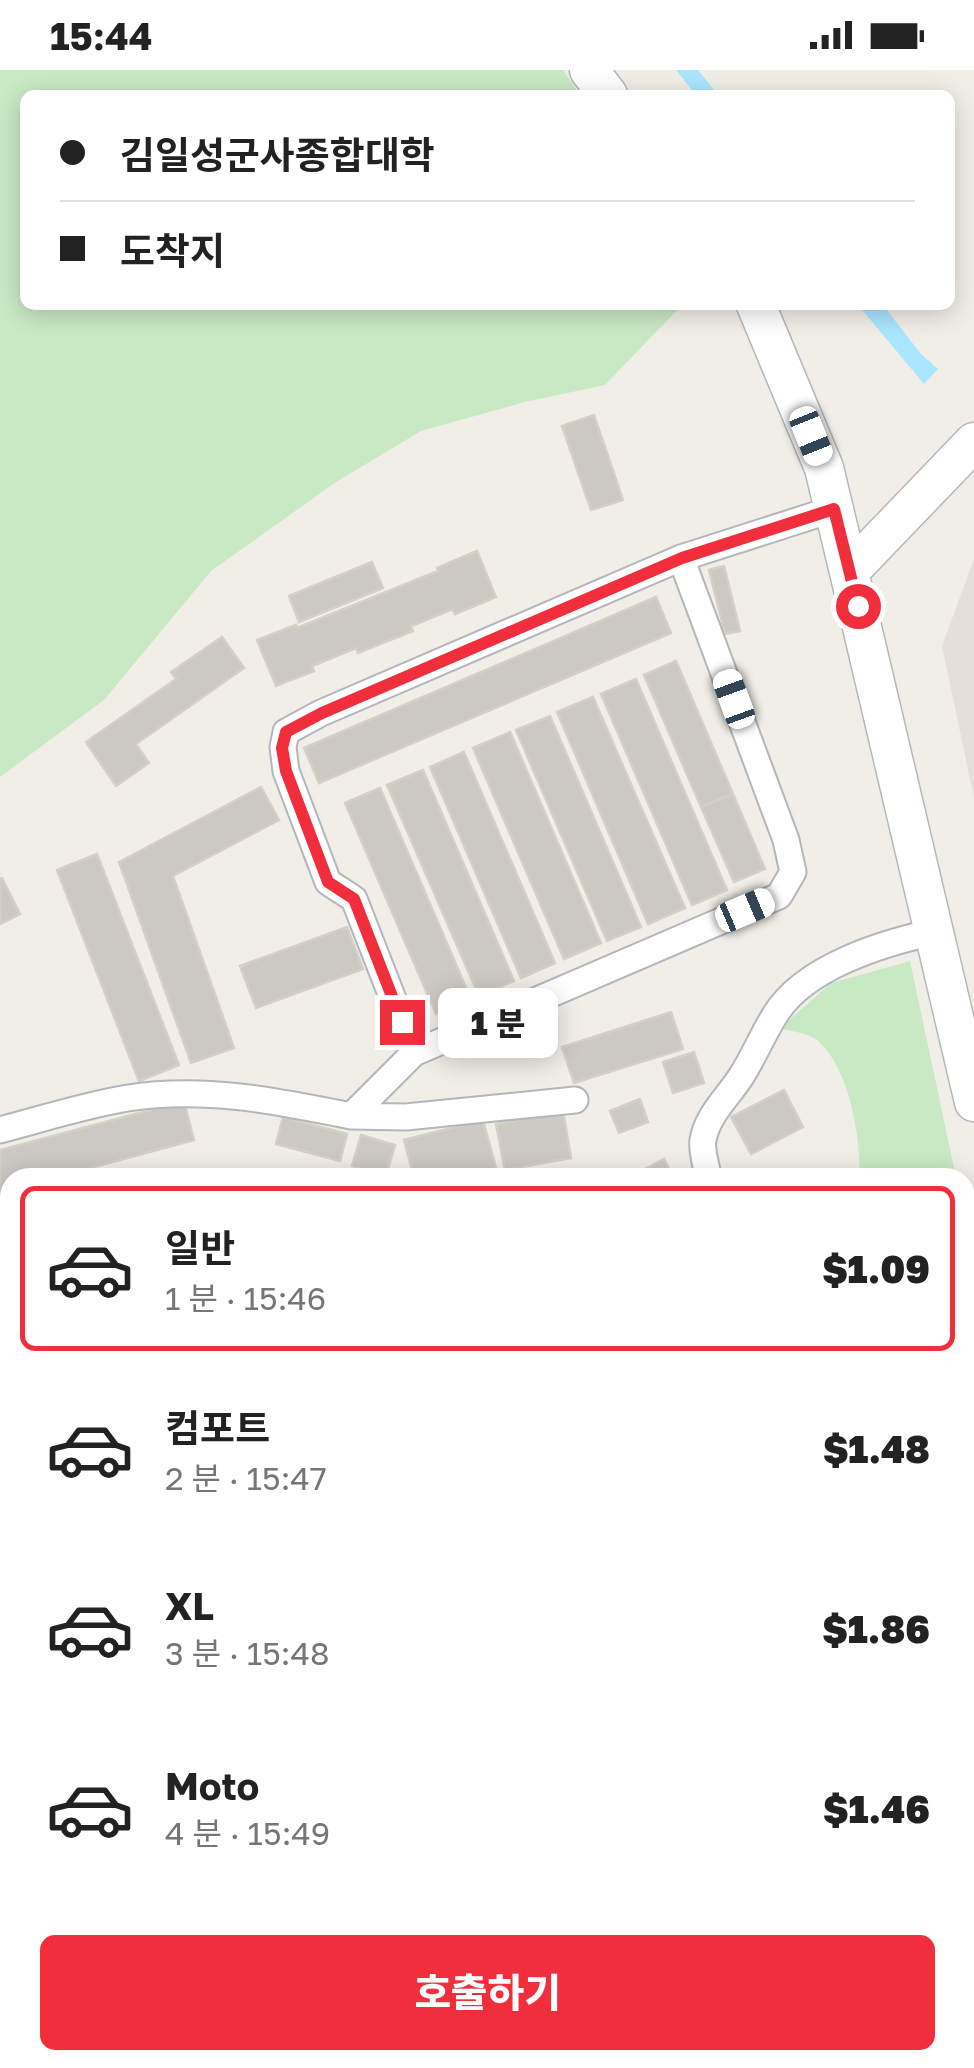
<!DOCTYPE html>
<html lang="ko">
<meta charset="utf-8">
<style>
:root{--surface:#fff;--page:#f6f6f6;--text:#222;--muted:#767676;--line:#e0e0e0;--accent:#f12e3c}
body{margin:0;font-family:"Golos Text","Noto Sans KR",sans-serif;background:var(--page);color:var(--text);height:100vh;display:flex;flex-direction:column;font-size:38px;white-space:nowrap}
*{box-sizing:border-box;margin:0}
p{font-size:32px;color:var(--muted)}
.icon{flex:none;width:55px;height:55px;fill:none;stroke:currentColor;stroke-width:2;stroke-linecap:round;stroke-linejoin:round}
.map{position:relative;flex:1;overflow:hidden}
.details{position:absolute;left:0px;top:1098px;width:975px;height:902px;display:flex;flex-direction:column;background:var(--surface);border-radius:30px 30px 0 0;box-shadow:0 5px 25px #0003}
.details>*{flex:none}
.banner{position:absolute;left:20px;top:20px;width:935px;height:220px;border-radius:15px;box-shadow:0 5px 25px #0003;display:grid;align-content:center;height:220px;padding:0 40px;background:var(--surface)}
.end{position:absolute;width:45px;height:45px;margin:-22px;border:12px solid #f12e3c;background:#fff;box-shadow:0 0 0 5px #fff}
.from{border-radius:50%}
.bubble{position:absolute;height:70px;border-radius:15px;background:var(--surface);box-shadow:0 5px 25px #0003;font-size:32px;font-weight:800;line-height:70px;text-align:center}
.car{position:absolute;width:30px;height:60px;margin:-30px -15px;border-radius:12px;box-shadow:0 0 8px 2px #0007;background:linear-gradient(#fff 24%,#345 0 40%,#fff 0 76%,#345 0 86%,#fff 0)}
.banner b{display:flex;align-items:center;gap:35px;height:95px;font-size:38px}
.banner b+b{border-top:2px solid var(--line)}
.banner i{width:25px;height:25px;background:var(--text)}
ul{padding:18px 0 0;list-style:none}
li{display:flex;align-items:center;gap:30px;height:165px;margin:0 20px 15px;padding:0 20px;border:5px solid transparent;border-radius:15px}
li div{flex:1}
li b{display:block;font-size:38px}
li em{font-style:normal;font-weight:800}
li.active{border-color:var(--accent)}
li>.icon{width:90px;height:90px;stroke-width:1.5}
.cta{display:flex;gap:20px;margin-top:auto;padding:20px 40px}
.cta a{flex:1;height:115px;border-radius:15px;background:var(--accent);color:#fff;font-size:40px;font-weight:800;line-height:115px;text-align:center}
.status{display:flex;justify-content:space-between;align-items:center;height:70px;padding:0 50px;background:var(--surface);direction:ltr}
.status svg{height:28px;fill:currentColor}
.map>svg:first-child{display:block}
.education{fill:#e4dfd8}
.green{fill:#c9e9c4}
.water{fill:#aae6ff}
.building{fill:#ccc9c4;stroke:#d6cfc5;stroke-width:2.5}
.lines{fill:none;stroke-linecap:round;stroke-linejoin:round}
.street-casing{stroke:#b3b6ba;stroke-width:29}
.secondary-casing{stroke:#b4b8bc;stroke-width:41}
.street{stroke:#fff;stroke-width:25}
.secondary{stroke:#fff;stroke-width:38}
.route{stroke:#f12e3c;stroke-width:12}
</style>
<div class="status"><b>15:44</b><svg viewBox="0 0 49 12"><path d="M0 12V9h3v3zM5 12V6h3v6zM10 12V3h3v9zM15 12V0h3v12zM26 1h20v11H26zM47 4h2v5h-2z"/></svg></div>
<div class="map">
<svg width="974" height="1998" viewBox="0 0 974 1998">
<rect width="100%" height="100%" fill="#f1eee8"/>
<path class="education" d="M974 489V728L942 576Z"/>
<path class="green" d="M0 0H563L580 25H25V235H682L605 315 525 332 421 361 336 412 211 501 104 630 0 707Z
M910 891 956 1107H860C860 1067 850 999 818 971 810 963 792 962 780 958L831 913Z
M10 1143V1575L0 1571V1145Z
M965 1148 974 1190V1998H0V1800H10V1990H965Z"/>
<path class="water" d="M676 0H698L718 25H696Z
M858 235H883L921 284 938 299 924 314Z"/>
<path class="building" d="M594 345 623 430 591 440 562 356Z
M477 481 496 527 455 544 453 539 411 556 413 561 358 583 356 578 312 596 314 601 276 616 257 570 296 555 297 558 438 501 437 498Z
M372 492 383 518 299 552 289 526Z
M724 496 740 561 725 564 709 500Z
M656 527 671 563 319 713 304 678Z
M222 567 244 598 136 674 149 693 116 716 86 672 176 609 171 602Z
M676 591 733 724 701 737 644 605Z
M636 609 727 820 692 835 601 624Z
M593 627 685 838 648 854 557 642Z
M550 646 641 857 607 871 516 660Z
M510 662 601 873 564 889 473 678Z
M464 682 555 893 521 908 430 697Z
M423 700 514 911 479 926 387 715Z
M261 717 279 750 173 806 234 978 191 993 119 792Z
M380 718 471 929 436 944 345 733Z
M733 724 765 799 734 812 701 737Z
M97 784 179 995 139 1011 57 800Z
M2 808 20 844 0 854V809Z
M347 857 363 899 256 938 240 896Z
M671 942 683 979 574 1013 562 977Z
M694 982 704 1013 673 1023 663 992Z
M784 1020 803 1057 751 1084 731 1047Z
M640 1029 648 1052 619 1063 610 1041Z
M184 1031 194 1070 53 1108H10V1119L0 1122V1080Z
M563 1041 571 1088 505 1100 496 1054Z
M283 1047 347 1064 340 1091 276 1074Z
M483 1050 496 1098 459 1108H414L404 1070Z
M361 1065 395 1075 386 1106 352 1096Z
M664 1089 674 1108H628Z
M0 1600 10 1603V1640L0 1637Z
M0 1740 10 1744V1776L0 1772Z"/>
<g class="lines">
<defs>
<path id="street" d="M414 983 779 826 793 802 786 770 681 488
M351 1046 406 1047 575 1030
M0 1060C42 1049 85 1035 128 1028 204 1016 276 1031 351 1046L414 983 354 829 328 812 286 701 283 677 286 662 321 643 681 488 834 439
M708 1108C707 1096 701 1081 703 1070 707 1045 729 1026 742 1005 754 986 763 964 775 945 804 897 883 873 934 862"/>
<path id="secondary" d="M589 0 608 25
M756 235 824 398 849 502
M974 372 849 502 974 1032"/>
</defs>
<use href="#street" class="street-casing"/>
<use href="#secondary" class="secondary-casing"/>
<use href="#street" class="street"/>
<use href="#secondary" class="secondary"/>
</g>
<g class="lines">
<path class="route" d="M402 952 354 829 328 812 286 701 282 678 286 662 322 643 682 488 834 439 858 536"/>
</g>
</svg>
<i class="end from" style="left:858px;top:536px"></i>
<i class="end" style="left:402px;top:952px"></i>
<div class="bubble" style="left:438px;top:918px;width:120px">1 분</div>
<i class="car" style="left:811px;top:366px;rotate:158deg"></i>
<i class="car" style="left:734px;top:629px;rotate:340deg"></i>
<i class="car" style="left:745px;top:840px;rotate:67deg"></i>
<div class="banner">
<b><i class="from"></i>김일성군사종합대학</b>
<b><i></i>도착지</b>
</div>
<section class="details">
<ul>
<li class="active"><svg class="icon" aria-label="car" viewBox="0 0 24 24"><path d="M5 17H2v-5l4-1 3-4h7l3 4 3 1v5h-3M9 17h6M6 11h13"/><circle cx="7" cy="17" r="2"/><circle cx="17" cy="17" r="2"/></svg><div><b>일반</b><p>1 분 · 15:46</p></div><em>$1.09</em></li>
<li><svg class="icon" aria-label="car" viewBox="0 0 24 24"><path d="M5 17H2v-5l4-1 3-4h7l3 4 3 1v5h-3M9 17h6M6 11h13"/><circle cx="7" cy="17" r="2"/><circle cx="17" cy="17" r="2"/></svg><div><b>컴포트</b><p>2 분 · 15:47</p></div><em>$1.48</em></li>
<li><svg class="icon" aria-label="car" viewBox="0 0 24 24"><path d="M5 17H2v-5l4-1 3-4h7l3 4 3 1v5h-3M9 17h6M6 11h13"/><circle cx="7" cy="17" r="2"/><circle cx="17" cy="17" r="2"/></svg><div><b>XL</b><p>3 분 · 15:48</p></div><em>$1.86</em></li>
<li><svg class="icon" aria-label="car" viewBox="0 0 24 24"><path d="M5 17H2v-5l4-1 3-4h7l3 4 3 1v5h-3M9 17h6M6 11h13"/><circle cx="7" cy="17" r="2"/><circle cx="17" cy="17" r="2"/></svg><div><b>Moto</b><p>4 분 · 15:49</p></div><em>$1.46</em></li>
</ul>
<div class="cta"><a>호출하기</a></div>
</section>
</div>
